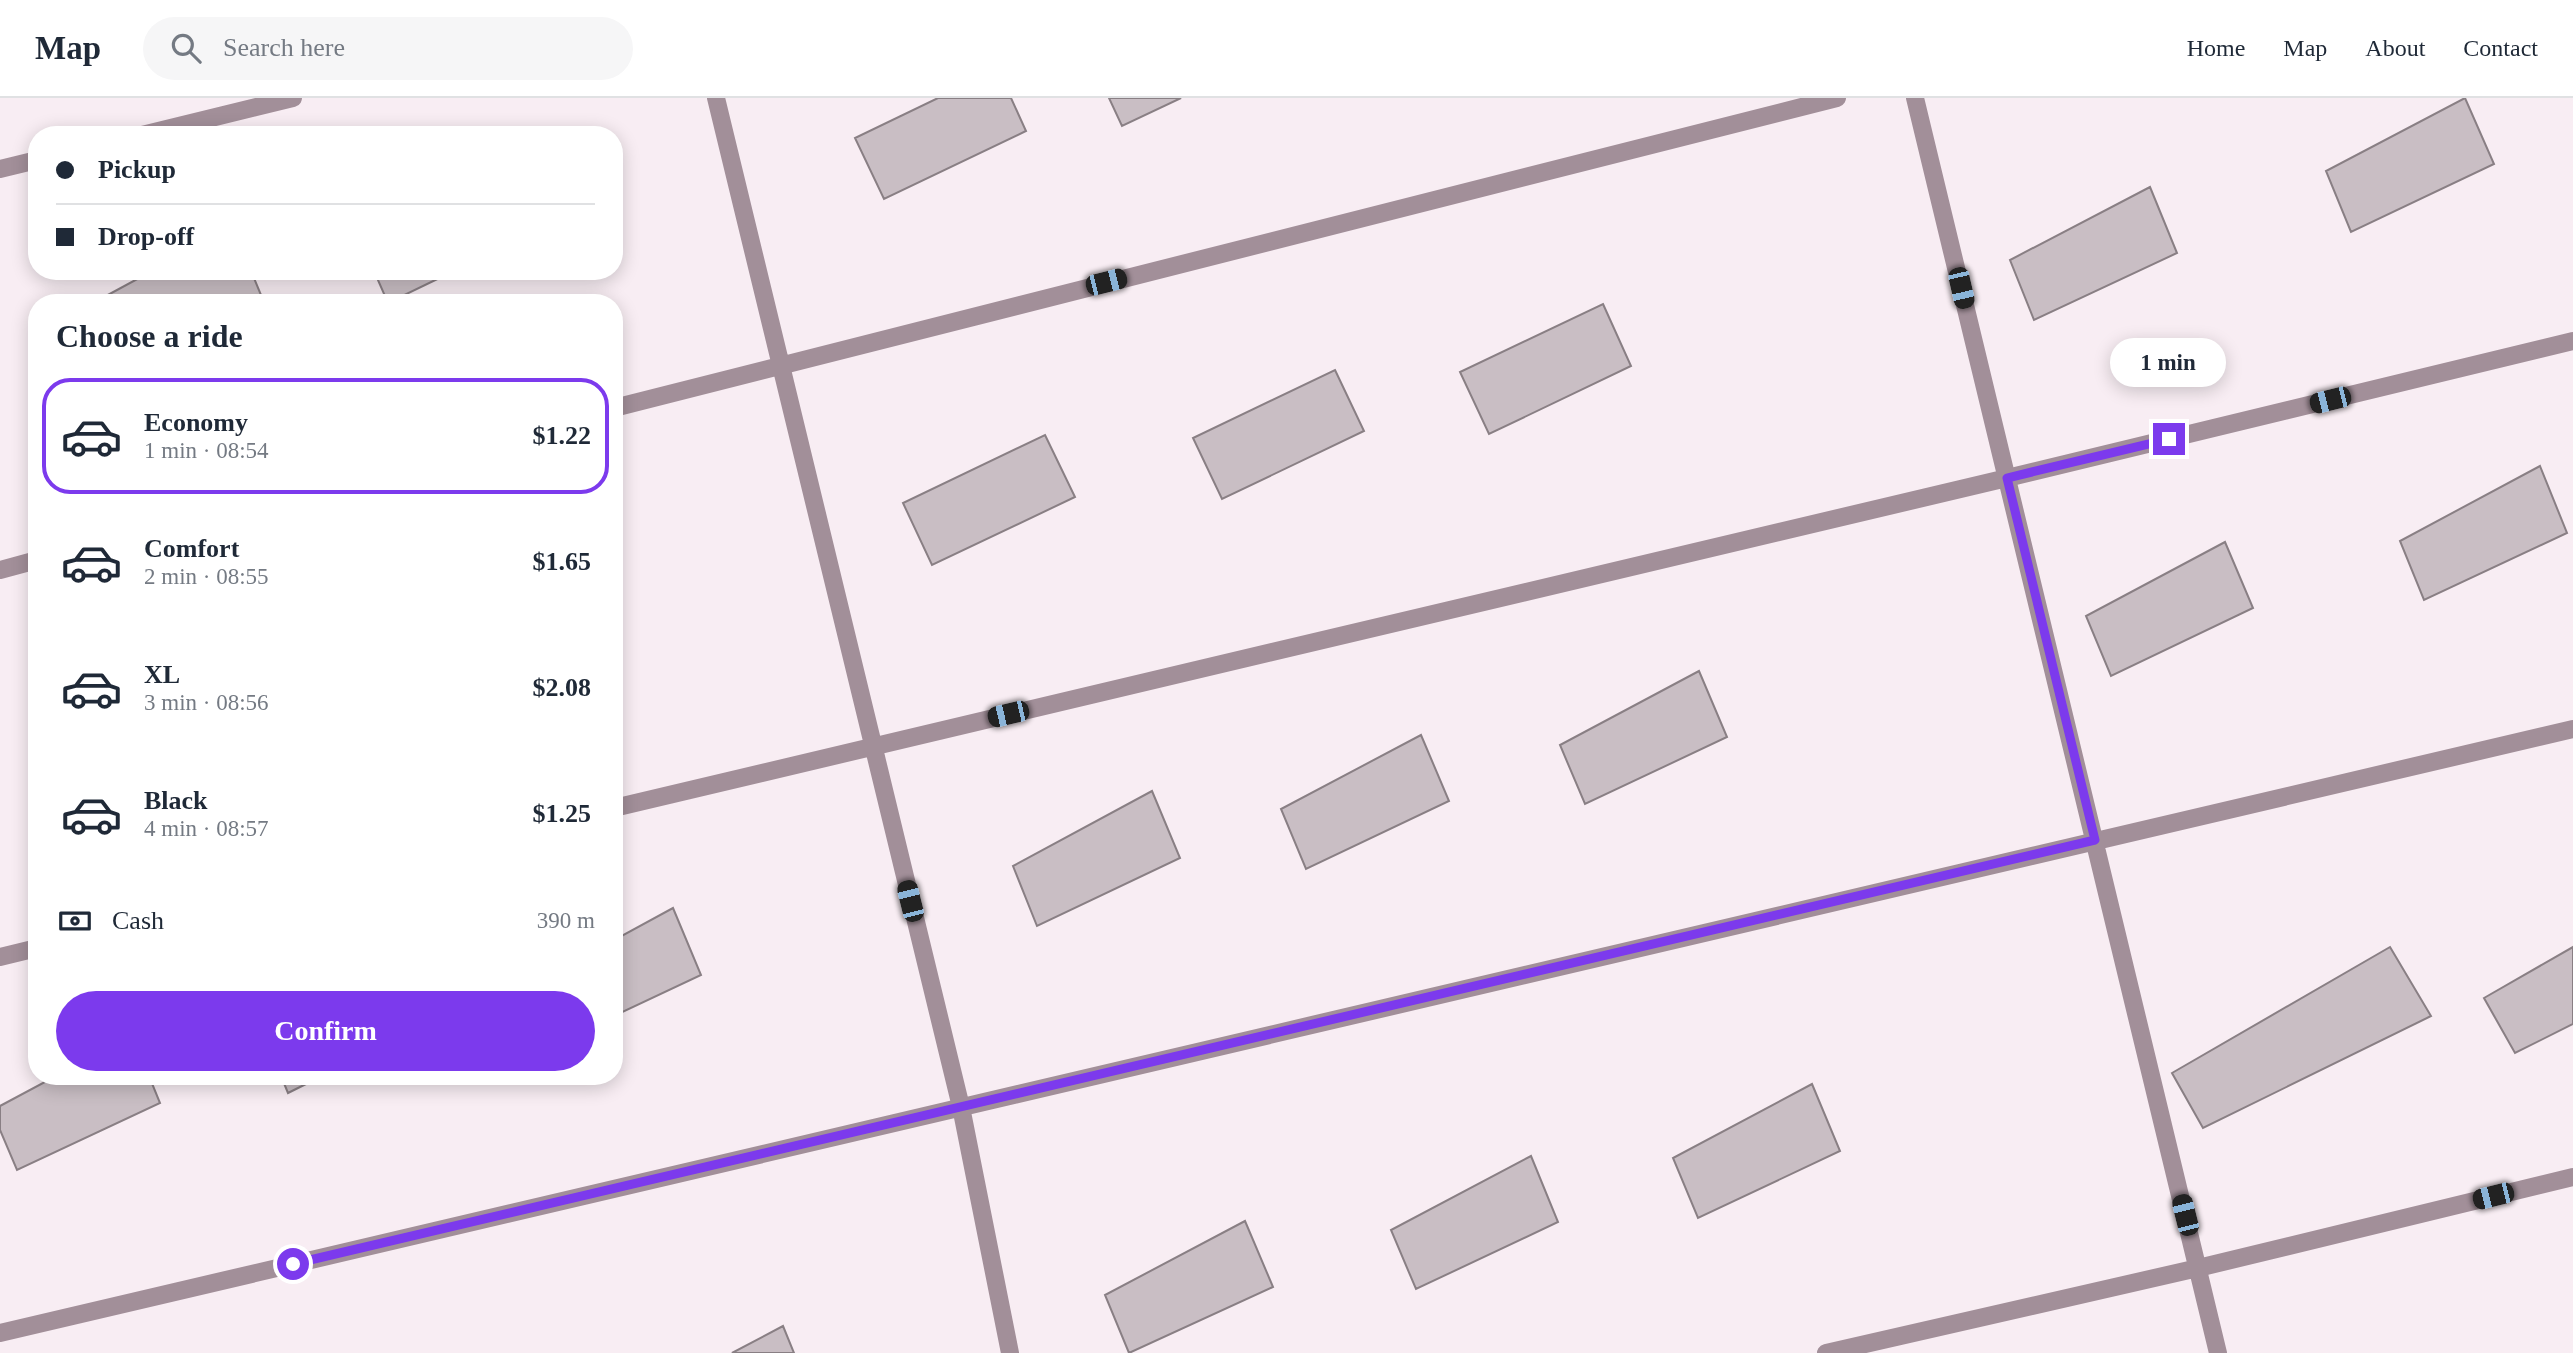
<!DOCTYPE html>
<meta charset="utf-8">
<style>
:root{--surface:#fff;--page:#f6f6f7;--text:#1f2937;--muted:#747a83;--line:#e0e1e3;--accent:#7c3aed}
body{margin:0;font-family:Georgia,serif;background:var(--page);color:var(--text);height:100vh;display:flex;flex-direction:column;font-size:26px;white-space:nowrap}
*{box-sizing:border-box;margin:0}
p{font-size:23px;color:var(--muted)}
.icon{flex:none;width:38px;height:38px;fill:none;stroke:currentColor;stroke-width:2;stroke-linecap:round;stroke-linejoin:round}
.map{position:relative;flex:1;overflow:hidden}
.sheet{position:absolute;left:28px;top:196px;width:595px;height:791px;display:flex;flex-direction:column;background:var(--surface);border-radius:28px;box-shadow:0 4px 18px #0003}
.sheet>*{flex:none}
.top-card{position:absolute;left:28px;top:28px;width:595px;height:154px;border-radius:28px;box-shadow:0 4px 18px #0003;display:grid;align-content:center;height:154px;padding:0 28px;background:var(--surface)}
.end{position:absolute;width:32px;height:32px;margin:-16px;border:9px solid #7c3aed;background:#fff;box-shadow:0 0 0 4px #fff}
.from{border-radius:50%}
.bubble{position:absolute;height:49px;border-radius:24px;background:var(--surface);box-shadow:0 4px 18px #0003;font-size:23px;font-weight:700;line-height:49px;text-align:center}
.car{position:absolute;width:21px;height:42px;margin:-21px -10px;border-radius:9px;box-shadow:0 0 5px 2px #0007;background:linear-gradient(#222 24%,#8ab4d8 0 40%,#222 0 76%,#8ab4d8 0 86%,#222 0)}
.top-card b{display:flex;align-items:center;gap:24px;height:66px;font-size:26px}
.top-card b+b{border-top:2px solid var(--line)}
.top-card i{width:18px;height:18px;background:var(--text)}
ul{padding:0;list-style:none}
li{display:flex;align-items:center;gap:21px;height:116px;margin:0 14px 10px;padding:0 14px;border:4px solid transparent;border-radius:28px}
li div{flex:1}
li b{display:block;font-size:26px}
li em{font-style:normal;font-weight:700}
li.selected{border-color:var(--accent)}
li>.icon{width:63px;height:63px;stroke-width:1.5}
h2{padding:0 28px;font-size:32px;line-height:84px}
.pay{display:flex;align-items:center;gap:18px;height:77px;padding:0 28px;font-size:26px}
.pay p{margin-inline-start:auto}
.button{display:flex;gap:14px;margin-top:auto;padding:14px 28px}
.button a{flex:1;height:80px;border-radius:42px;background:var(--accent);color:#fff;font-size:28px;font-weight:700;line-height:80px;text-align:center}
header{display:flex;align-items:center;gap:42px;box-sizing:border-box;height:98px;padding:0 35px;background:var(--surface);border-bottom:2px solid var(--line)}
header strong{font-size:33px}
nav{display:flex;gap:38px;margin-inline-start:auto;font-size:24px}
.search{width:490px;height:63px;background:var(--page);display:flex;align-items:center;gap:18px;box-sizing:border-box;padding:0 24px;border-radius:38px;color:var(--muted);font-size:26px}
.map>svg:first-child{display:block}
.building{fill:#c9bec4;stroke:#897f84;stroke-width:2}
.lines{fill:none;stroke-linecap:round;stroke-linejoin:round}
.street{stroke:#a28f99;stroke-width:18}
.route{stroke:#7c3aed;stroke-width:9}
</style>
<header>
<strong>Map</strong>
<div class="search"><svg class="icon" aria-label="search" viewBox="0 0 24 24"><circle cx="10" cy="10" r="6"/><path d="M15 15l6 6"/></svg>Search here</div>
<nav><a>Home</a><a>Map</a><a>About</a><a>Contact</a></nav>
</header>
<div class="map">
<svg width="2573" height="1255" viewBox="0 0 2573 1255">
<rect width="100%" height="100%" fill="#f8edf3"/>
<path class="building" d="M938 0H1011L1026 33 884 101 855 40Z
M1109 0H1181L1122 28Z
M2465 0 2494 66 2351 134 2326 73Z
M2150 89 2177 155 2034 222 2010 162Z
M152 173H251L261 197 245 205H93Z
M374 173H454L388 205Z
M1603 206 1631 268 1489 336 1460 274Z
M1335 272 1364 333 1222 401 1193 340Z
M1045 337 1075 399 932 467 903 405Z
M2540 368 2567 435 2424 502 2400 443Z
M2225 444 2253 510 2111 578 2086 518Z
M1699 573 1727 639 1585 706 1560 647Z
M1421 637 1449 703 1306 771 1281 711Z
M1152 693 1180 760 1037 828 1013 768Z
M673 810 701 877 614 918V842Z
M2390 849 2431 918 2203 1030 2172 975Z
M2573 849V926L2515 955 2484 900Z
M56 978H149L160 1005 17 1072 0 1032V1008Z
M281 978H322L288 995Z
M1812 986 1840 1053 1698 1120 1673 1060Z
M1531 1058 1558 1124 1416 1191 1391 1132Z
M1245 1123 1273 1189 1129 1255 1105 1197Z
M783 1228 794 1255H732Z"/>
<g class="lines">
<path class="street" d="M716 0 961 1009 1010 1255
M1915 0 2218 1255
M142 37 293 0
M0 71 37 62
M614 310 1837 0
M0 472 37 462
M614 710 2007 380 2573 243
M0 859 37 850
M0 1235 2573 631
M1826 1255 2198 1170 2573 1079"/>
</g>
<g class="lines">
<path class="route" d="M293 1166 2095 742 2007 380 2169 341"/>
</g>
</svg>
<i class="end from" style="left:293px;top:1166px"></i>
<i class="end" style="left:2169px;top:341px"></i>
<div class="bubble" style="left:2110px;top:240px;width:116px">1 min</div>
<i class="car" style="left:1106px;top:184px;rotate:76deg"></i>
<i class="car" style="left:1961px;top:190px;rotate:167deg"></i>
<i class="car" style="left:2330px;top:302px;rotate:256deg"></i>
<i class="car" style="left:1008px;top:616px;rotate:257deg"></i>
<i class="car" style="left:910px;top:803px;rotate:346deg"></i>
<i class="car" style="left:2493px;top:1098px;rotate:256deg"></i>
<i class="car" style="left:2185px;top:1117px;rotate:346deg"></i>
<div class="top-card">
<b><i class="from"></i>Pickup</b>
<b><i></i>Drop-off</b>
</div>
<section class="sheet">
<h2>Choose a ride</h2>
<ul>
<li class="selected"><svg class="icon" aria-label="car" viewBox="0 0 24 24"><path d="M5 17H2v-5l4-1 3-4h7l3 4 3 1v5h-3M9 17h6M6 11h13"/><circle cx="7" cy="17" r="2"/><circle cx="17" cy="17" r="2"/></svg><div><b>Economy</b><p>1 min · 08:54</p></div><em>$1.22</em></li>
<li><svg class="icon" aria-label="car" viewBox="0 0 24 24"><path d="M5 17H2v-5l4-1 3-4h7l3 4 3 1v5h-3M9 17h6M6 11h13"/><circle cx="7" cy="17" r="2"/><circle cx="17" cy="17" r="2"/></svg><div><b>Comfort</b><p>2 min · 08:55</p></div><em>$1.65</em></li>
<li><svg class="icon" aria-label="car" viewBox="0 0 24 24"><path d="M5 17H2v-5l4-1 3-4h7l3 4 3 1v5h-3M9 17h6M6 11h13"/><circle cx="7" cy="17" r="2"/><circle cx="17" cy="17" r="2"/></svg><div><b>XL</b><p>3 min · 08:56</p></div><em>$2.08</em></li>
<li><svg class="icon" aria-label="car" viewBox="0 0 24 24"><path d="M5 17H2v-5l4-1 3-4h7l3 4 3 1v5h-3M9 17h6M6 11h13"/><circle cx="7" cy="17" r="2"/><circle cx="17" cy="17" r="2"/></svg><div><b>Black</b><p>4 min · 08:57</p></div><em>$1.25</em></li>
</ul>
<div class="pay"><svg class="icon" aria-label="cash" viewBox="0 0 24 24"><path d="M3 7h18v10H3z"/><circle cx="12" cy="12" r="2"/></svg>Cash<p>390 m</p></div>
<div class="button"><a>Confirm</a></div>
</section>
</div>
